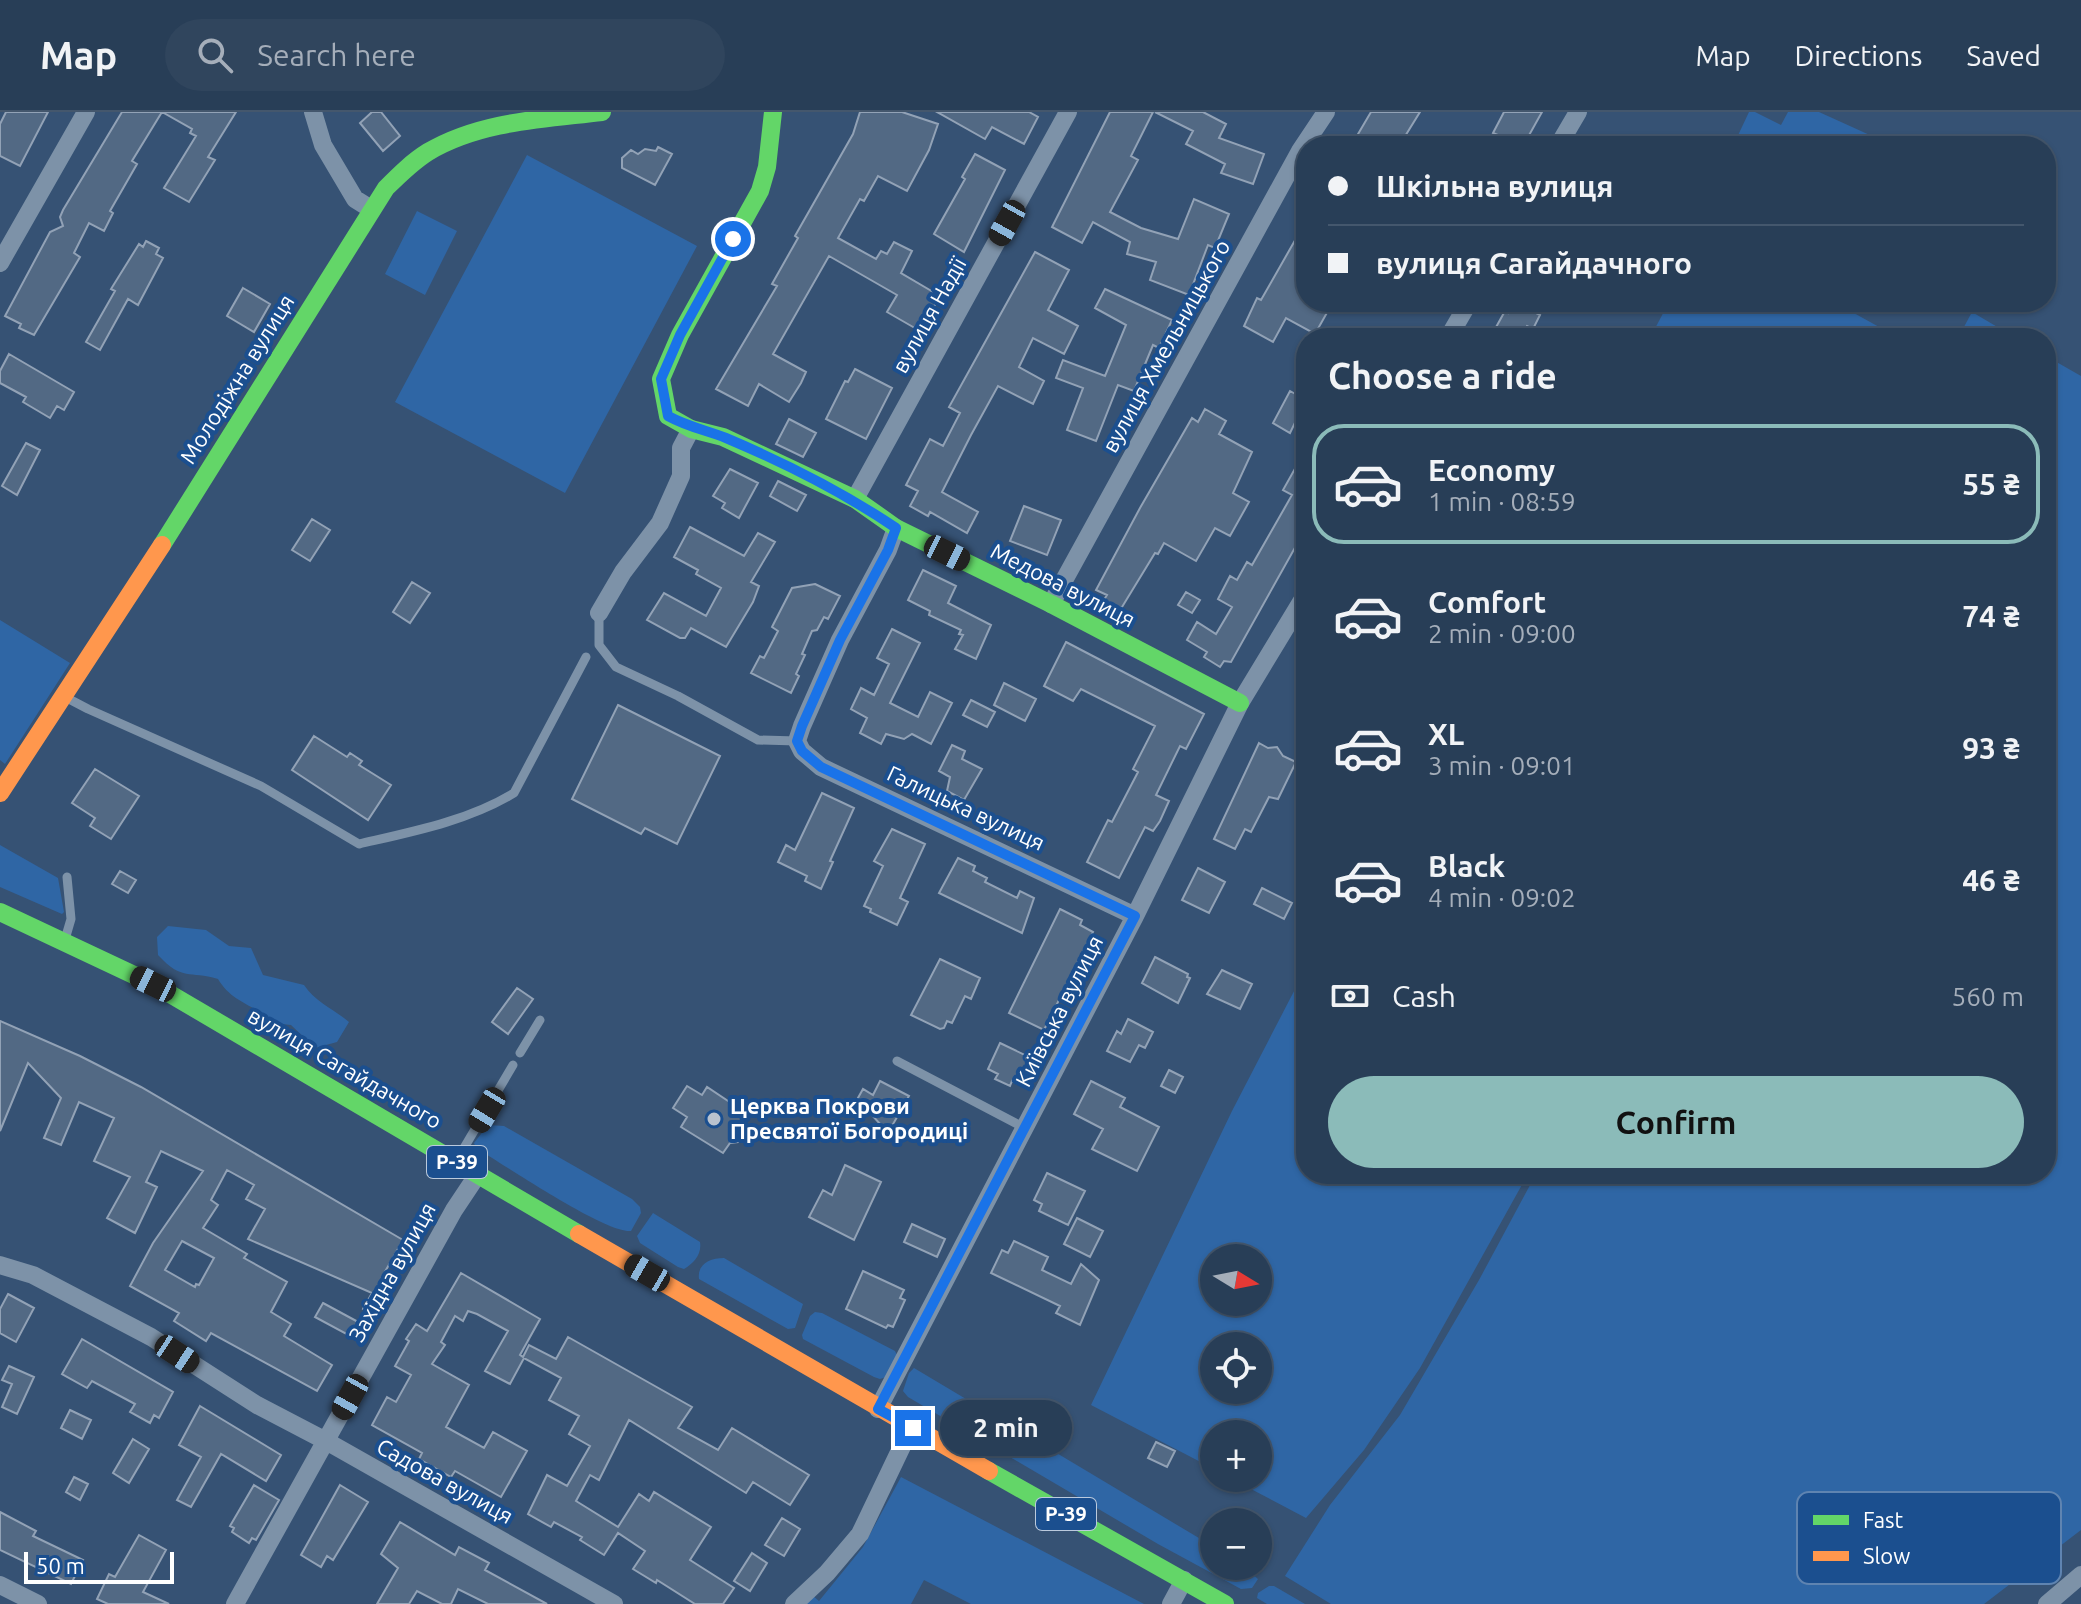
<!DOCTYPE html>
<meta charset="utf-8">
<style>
:root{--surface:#283e57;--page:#30455d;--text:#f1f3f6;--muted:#a5aeba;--line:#44576d;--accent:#8bbbb9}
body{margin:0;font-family:Ubuntu,sans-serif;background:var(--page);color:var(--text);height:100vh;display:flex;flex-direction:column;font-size:30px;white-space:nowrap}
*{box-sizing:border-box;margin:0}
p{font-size:26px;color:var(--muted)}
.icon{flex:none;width:44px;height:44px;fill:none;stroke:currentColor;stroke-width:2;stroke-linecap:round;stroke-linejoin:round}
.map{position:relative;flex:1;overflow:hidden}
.details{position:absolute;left:1296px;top:216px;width:760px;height:856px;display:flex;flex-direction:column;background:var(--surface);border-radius:32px;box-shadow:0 2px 6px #0004,0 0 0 2px var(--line)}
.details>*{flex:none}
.hud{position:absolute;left:1296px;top:24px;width:760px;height:176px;border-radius:32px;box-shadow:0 2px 6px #0004,0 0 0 2px var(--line);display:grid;align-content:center;height:176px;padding:0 32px;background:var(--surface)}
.needle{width:52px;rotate:100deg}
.controls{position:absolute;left:1200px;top:1132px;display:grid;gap:16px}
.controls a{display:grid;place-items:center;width:72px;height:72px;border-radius:50%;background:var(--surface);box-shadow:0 2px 6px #0004,0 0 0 2px var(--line);font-size:40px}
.scale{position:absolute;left:24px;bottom:20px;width:150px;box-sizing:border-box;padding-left:8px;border:4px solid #fff;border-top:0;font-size:22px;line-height:28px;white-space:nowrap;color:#fff;-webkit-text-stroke:6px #1b4f8f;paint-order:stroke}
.end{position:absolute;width:36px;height:36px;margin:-18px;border:10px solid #1a73e8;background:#fff;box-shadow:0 0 0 4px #fff}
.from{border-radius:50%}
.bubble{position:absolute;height:56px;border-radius:28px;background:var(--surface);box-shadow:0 2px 6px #0004,0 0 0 2px var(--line);font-size:26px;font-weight:700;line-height:56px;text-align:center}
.car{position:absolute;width:24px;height:48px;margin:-24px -12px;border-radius:10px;box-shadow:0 0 6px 2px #0007;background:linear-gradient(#222 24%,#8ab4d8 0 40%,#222 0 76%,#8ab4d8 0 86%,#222 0)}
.hud b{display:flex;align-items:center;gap:28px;height:76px;font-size:30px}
.hud b+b{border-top:2px solid var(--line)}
.hud i{width:20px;height:20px;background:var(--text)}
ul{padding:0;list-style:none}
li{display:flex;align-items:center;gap:24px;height:120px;margin:0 16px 12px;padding:0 16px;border:4px solid transparent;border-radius:32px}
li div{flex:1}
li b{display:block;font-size:30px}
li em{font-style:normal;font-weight:700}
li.selected{border-color:var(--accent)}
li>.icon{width:72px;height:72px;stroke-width:1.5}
h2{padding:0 32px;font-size:36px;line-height:96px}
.pay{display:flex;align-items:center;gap:20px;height:88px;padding:0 32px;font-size:30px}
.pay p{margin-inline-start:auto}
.primary-button{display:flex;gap:16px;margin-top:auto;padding:16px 32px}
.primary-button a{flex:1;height:92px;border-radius:48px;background:var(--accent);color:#111;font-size:32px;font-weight:700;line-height:92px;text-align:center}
header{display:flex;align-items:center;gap:48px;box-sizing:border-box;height:112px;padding:0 40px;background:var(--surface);border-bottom:2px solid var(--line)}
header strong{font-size:38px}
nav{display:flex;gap:44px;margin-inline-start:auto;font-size:28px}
.search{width:560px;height:72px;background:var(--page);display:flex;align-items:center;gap:20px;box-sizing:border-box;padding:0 28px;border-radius:44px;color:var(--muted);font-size:30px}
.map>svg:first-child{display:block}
.green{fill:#2f66a5;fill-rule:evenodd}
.building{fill:#526984;stroke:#92a2b6;stroke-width:2;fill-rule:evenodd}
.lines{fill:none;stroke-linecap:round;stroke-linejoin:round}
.lane{stroke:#7d92a8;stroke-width:9}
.street{stroke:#7d92a8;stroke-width:18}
.fast{stroke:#63d668;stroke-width:18}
.slow{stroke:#ff974d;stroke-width:18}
.route{stroke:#1a73e8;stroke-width:10}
.poi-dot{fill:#b9c2ce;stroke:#1b4f8f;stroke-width:3}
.labels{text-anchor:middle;stroke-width:8;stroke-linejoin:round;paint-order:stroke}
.shield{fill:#1b4f8f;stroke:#bbcadd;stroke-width:2}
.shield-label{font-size:20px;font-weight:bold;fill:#fff}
.street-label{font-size:22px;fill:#fff;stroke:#1b4f8f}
.poi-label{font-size:22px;font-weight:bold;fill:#fff;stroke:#1b4f8f;text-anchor:start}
.key{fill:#1b4f8f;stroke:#5f84b1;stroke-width:2}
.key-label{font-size:22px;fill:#fff}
</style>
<header>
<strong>Map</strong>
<div class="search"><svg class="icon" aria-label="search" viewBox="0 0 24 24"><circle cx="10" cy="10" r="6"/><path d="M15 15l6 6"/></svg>Search here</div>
<nav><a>Map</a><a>Directions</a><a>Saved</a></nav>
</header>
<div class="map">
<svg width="2081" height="1492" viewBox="0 0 2081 1492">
<rect width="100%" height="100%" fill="#365274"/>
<path class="green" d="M1749 0H1755L1781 13 1788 0H1819L1894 34H1733Z
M527 43 697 134 565 381 395 290Z
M417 99 457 119 425 183 385 162Z
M1669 190H1845L1843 195 1899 226H1650Z
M1972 200 2016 226H1958Z
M2046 244 2081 264V1418L1984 1492H1331L1285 1464 1330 1393 1400 1303 1479 1168 1536 1062H2046Z
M0 508 70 551 5 652 0 648Z
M0 733 58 766 64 800 62 802 0 775Z
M168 814 206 818 229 834 251 836 263 863 304 873C315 890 334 897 349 910L337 930 315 936 291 913 272 911C254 891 233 892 218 867 189 858 183 870 158 843L157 825Z
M1306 856V1062H1528L1420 1256 1364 1338 1306 1406 1230 1366H1258V1322H1214V1357L1091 1293 1232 999ZM1214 1146H1258V1190H1214ZM1214 1234H1258V1278H1214Z
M488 1013 504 1014 632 1087 640 1095 641 1101 631 1119C606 1122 503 1052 476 1036L474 1031Z
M653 1101 700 1130C702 1142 694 1151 684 1157L678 1155 640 1131 637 1124Z
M724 1146 803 1192 795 1216 788 1217 699 1167C697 1152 710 1146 724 1146Z
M815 1200 822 1201 895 1239 897 1243 886 1265 880 1267 874 1265 803 1227 802 1223 810 1204Z
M914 1256 1214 1435V1454H1243L1258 1467 1252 1476 1241 1477 1158 1432 908 1285 903 1279 909 1261Z
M901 1365 1144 1492H971L924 1468 911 1492H804L813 1484 819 1489 863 1435Z
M1269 1474H1274L1305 1492H1267L1257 1486 1258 1481Z"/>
<path class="building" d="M6 0H48L20 54 0 44V12Z
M122 0H236L208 45 215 48 189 90 164 76 196 24 190 21 192 17 162 0 132 49 137 52 110 99 113 101 104 119 89 111 74 141 80 145 34 223 19 216 21 212 5 204 50 120 63 114 60 105 63 98Z
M372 0H381L400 24 383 39 360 11Z
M860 0H902L938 12 929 38 907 79 878 64 864 89 860 87 838 126 876 147 881 139 887 142 894 130 912 139 901 161 940 184 920 219 887 200 897 183 829 144 773 242 806 260 801 271 789 290 759 272 748 294 716 277 777 174 772 172 798 126 795 124 853 22Z
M937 0H1029L1038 5 1024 32 992 15 985 27Z
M1110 0H1153L1131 44 1138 48 1110 100 1141 116 1178 127 1194 87 1229 102 1215 136 1208 133 1189 183 1150 168 1156 150 1127 142 1130 130 1093 110 1082 131 1052 115Z
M1155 0H1203L1226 12 1219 26 1264 42 1253 72 1221 61 1225 52 1186 32 1193 19Z
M1371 0H1420L1399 34H1351Z
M1504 0H1542L1523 34H1492L1498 23 1493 21Z
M658 35 672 42 655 73 622 56V46L631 38 638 42 645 37 656 39Z
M975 42 1005 58 964 140 934 122 965 67 962 65Z
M1306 109V190H1333L1315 222 1286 206 1273 230 1244 214 1257 186 1261 188Z
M146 129 159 136 156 142 163 146 138 193 128 187 100 238 86 230 115 179 111 177 139 132 143 135Z
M1035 140 1069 158 1048 198 1078 214 1064 242 1033 226 1019 255 1044 269 1033 292 998 274 971 323 942 380 978 400 967 421 930 400 928 404 910 394 918 379 906 373 930 327 943 334 960 301 949 295Z
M243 176 270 192 254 220 227 204Z
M1105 177 1172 208 1159 236 1153 233 1134 279 1118 273 1096 329 1067 318 1083 276 1056 266 1063 248 1105 264 1126 213 1095 196Z
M1514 190 1540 203 1533 217 1527 214 1520 226H1490L1505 199 1508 201Z
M9 242 74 280 64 298 57 294 50 306 23 290 26 285 0 271V259Z
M855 257 892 276 866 327 826 307 845 269 848 270Z
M1290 279 1306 288 1290 321 1273 311Z
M1205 297 1226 309 1219 322 1252 340 1233 381 1249 390 1230 424 1215 416 1196 449 1164 431 1158 442 1155 441 1119 500 1102 491 1107 483 1096 478 1140 396 1192 306 1198 310Z
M789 307 816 321 803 345 776 332Z
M26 331 40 338 17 383 2 374Z
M1306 337V416L1231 550 1224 549 1220 555 1204 545 1207 540 1187 528 1197 510 1216 522 1232 495 1218 487 1230 464 1237 468 1247 450 1252 453 1292 383 1283 378Z
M730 357 758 371 739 406 722 396 725 391 713 384Z
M778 369 806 383 797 399 770 384Z
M1024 394 1061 408 1047 443 1010 429Z
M312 407 330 418 310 449 292 438Z
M690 415 744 444 758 421 775 430 751 470 759 474 753 490 726 535 691 516 685 526H680L647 508 664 481 706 504 721 476 696 462 698 458 674 445Z
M923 458 956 474 948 491 991 513 976 547 955 537 963 523 959 522 961 518 929 503 930 499 908 488Z
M412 470 430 481 410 511 393 500Z
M815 472 840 484 828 507 824 505 817 518 812 519 802 542 805 543 796 562 799 564 791 581 751 561 760 544 764 546 778 519 772 515 792 476Z
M1186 480 1200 488 1192 501 1178 493Z
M892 517 920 531 890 591 918 605 930 580 952 591 931 632 912 622 904 627 886 622 881 632 860 621 867 606 851 597 861 576 874 583 889 552 877 546Z
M1066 530 1204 602 1186 637 1180 634 1156 683 1169 689 1160 709 1153 719 1145 715 1119 766 1087 750 1108 708 1112 710 1138 660 1133 657 1155 614 1081 577 1073 589 1044 574Z
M1004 571 1036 587 1025 609 994 593Z
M971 588 995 600 987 615 963 603Z
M618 593 720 644 677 732 645 716 641 722 572 687Z
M314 624 347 645 350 641 362 649 359 653 391 673 368 708 292 658Z
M1259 631 1268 636 1277 635 1283 644 1296 650 1278 687 1269 685 1251 720 1245 717 1235 737 1214 727Z
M952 633 965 639 962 647 982 657 964 688 947 679 950 665 939 659Z
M95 657 139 684 111 727 90 714 95 706 72 691Z
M822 681 854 696 830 749 833 750 821 777 805 769 807 764 778 750 786 733 795 738Z
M892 717 925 732 900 786 908 790 897 813 870 800 871 797 864 794 883 754 874 749Z
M958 746 975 754 973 759 987 766 985 770 1017 786 1020 779 1034 786 1022 821 939 781Z
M1198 756 1225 770 1209 801 1182 788Z
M120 759 136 768 128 781 112 772Z
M1262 776 1292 791 1284 807 1254 792Z
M1060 797 1082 808 1080 813 1093 820 1044 918 1009 901Z
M1155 845 1188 862 1187 865 1190 866 1178 891 1142 871Z
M940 847 980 866 971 887 965 884 952 911 947 909 944 916 940 917 911 903Z
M1222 858 1252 872 1240 897 1207 882Z
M517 876 533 887 508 922 492 910Z
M1128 907 1153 920 1145 936 1139 933 1130 950 1107 939 1117 919 1121 922Z
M0 909 80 944 141 975 403 1128 382 1165 395 1172 377 1206 363 1197 372 1181 248 1127 265 1097 246 1087 254 1073 227 1058 211 1088 218 1093 203 1116 247 1142 244 1146 287 1170 271 1200 291 1212 284 1224 332 1253 317 1279 211 1221 206 1229 174 1209 179 1201 130 1174 153 1131 203 1059 161 1039 146 1070 157 1075 135 1121 107 1106 130 1065 94 1049 114 1006 79 990 61 1033 44 1026 61 986 28 951 0 1019ZM182 1129 214 1146 199 1173 196 1172 195 1175 165 1158Z
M1000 931 1031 946 1018 972 1012 969 1010 974 995 967 998 962 988 957Z
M1169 958 1183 965 1175 981 1161 974Z
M880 969 909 984 892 1014 881 1013 871 1002 854 993 863 977 873 983Z
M1091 969 1125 986 1120 995 1159 1015 1137 1059 1092 1037 1103 1017 1074 1002Z
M687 974 702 983 707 975 746 1001 742 1009 745 1019 738 1030 730 1031 723 1041 681 1015 687 1005 673 996Z
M845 1053 881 1070 854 1128 809 1105 823 1078 832 1083Z
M1047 1061 1085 1079 1068 1113 1039 1099 1042 1092 1034 1088Z
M1077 1106 1103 1119 1090 1145 1064 1132Z
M912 1112 945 1127 937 1145 904 1130Z
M1014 1129 1048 1145 1042 1158 1071 1172 1081 1152 1099 1168 1080 1213 1056 1201 1060 1194 991 1161 1002 1138 1008 1141Z
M863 1159 904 1178 900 1186 905 1188 893 1215 888 1213 886 1216 846 1197Z
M461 1161 540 1207 520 1243 523 1245 529 1233 556 1247 568 1225 692 1295 678 1316 718 1338 732 1316 809 1363 790 1393 753 1370 746 1381 629 1308 599 1368 590 1363 576 1389 618 1415 639 1382 649 1389 654 1380 711 1415 690 1448 734 1476 723 1492H695L657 1468 656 1471 633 1457 645 1439 618 1421 604 1443 580 1428 582 1425 554 1410 551 1415 528 1402 547 1363 567 1374 590 1334 569 1322 579 1304 549 1288 561 1266 524 1246 510 1272 485 1259 508 1219 477 1202 468 1199 463 1209 455 1204 441 1230 445 1233 432 1252 469 1273 446 1315 484 1336 493 1320 527 1339 501 1385 455 1359 451 1365 419 1347 422 1341 372 1313 387 1285 396 1290 411 1263 395 1254 409 1229 406 1227 416 1212 427 1219Z
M8 1182 34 1196 16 1230 0 1221V1197Z
M323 1191 360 1211 352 1225 315 1205Z
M82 1227 173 1280 159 1306 154 1303 150 1311 130 1300 135 1292 92 1269 87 1276 62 1262Z
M9 1254 34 1265 17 1302 2 1295 12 1272 2 1268Z
M200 1294 281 1343 266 1369 221 1342 191 1395 177 1388 201 1345 179 1333Z
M70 1298 91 1308 82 1327 61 1316Z
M133 1327 149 1337 129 1371 113 1361Z
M1156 1330 1175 1339 1167 1355 1148 1346Z
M74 1365 88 1372 80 1388 66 1380Z
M254 1373 279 1388 256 1428 252 1426 249 1431 232 1420 234 1416 230 1414Z
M340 1373 368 1390 333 1448 327 1444 321 1455 301 1443Z
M0 1400 36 1419 33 1424 83 1448 71 1472 0 1438Z
M782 1406 800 1417 784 1444 765 1433Z
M400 1410 455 1443 459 1435 489 1451 485 1458 547 1492H488L458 1477 451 1492H442L417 1479 409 1492H377L398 1456 381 1442Z
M139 1423 166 1438 143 1480 169 1492H108L97 1487 109 1462 115 1465Z
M752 1441 767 1451 750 1479 734 1469Z"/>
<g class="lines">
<path class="lane" d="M599 501V533L616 555 678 584 758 628 797 629
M67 586 88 597 261 674 359 732C411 720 468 709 514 681L586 545
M66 824 71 807 67 765
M520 941 540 908
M897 949 1025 1016
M458 1046 513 953"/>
<path class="street" d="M313 0 323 33 355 87 371 97
M1558 34 1578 0
M0 151 86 0
M1448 226 1469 190
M855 387 1068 0
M896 416 888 438 840 528 802 614 797 629 802 639 821 655 1135 804
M1051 492 1300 39 1326 0
M599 501 623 460 660 411 681 364V336L691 317
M0 1153 33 1163 151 1225 257 1293 326 1329 614 1492
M878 1297 1135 804 1240 591 1306 482
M0 1473 38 1492
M235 1492 454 1098 478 1062
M794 1492 827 1461 860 1422 904 1330 913 1316
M1171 1492 1184 1468
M2047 1492 2081 1463"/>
<path class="fast" d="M773 0 767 55 760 79 680 223 661 267 668 304 691 317 723 325 855 387 896 416 1051 492 1240 591
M162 433 386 76C399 63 412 50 428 40 480 9 544 7 602 0
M0 800 153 872 579 1122
M989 1359 1225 1492"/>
<path class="slow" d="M0 681 162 433
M579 1122 989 1359"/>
</g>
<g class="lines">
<path class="route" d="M733 127 680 223 661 267 668 304C688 315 706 318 726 326 785 351 843 380 896 416L888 438 840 528 802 614 797 629 802 639 821 655 1135 804 878 1297 913 1316"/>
</g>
<circle class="poi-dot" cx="714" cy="1007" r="8"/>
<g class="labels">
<g class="shield">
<rect x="427" y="1034" width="60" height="32" rx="6"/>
<rect x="1036" y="1386" width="60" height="32" rx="6"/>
</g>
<g class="shield-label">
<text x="457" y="1057">Р-39</text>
<text x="1066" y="1409">Р-39</text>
</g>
<g class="street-label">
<text transform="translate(929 203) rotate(-61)" y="8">вулиця Надії</text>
<text transform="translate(1166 234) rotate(-61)" y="8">вулиця Хмельницького</text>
<text transform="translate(237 267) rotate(-58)" y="8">Молодіжна вулиця</text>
<text transform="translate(1063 473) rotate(27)" y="8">Медова вулиця</text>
<text transform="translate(966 696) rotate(25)" y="8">Галицька вулиця</text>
<text transform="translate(1059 899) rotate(-63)" y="8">Київська вулиця</text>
<text transform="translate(345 956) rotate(30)" y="8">вулиця Сагайдачного</text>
<text transform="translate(392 1160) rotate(-61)" y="8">Західна вулиця</text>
<text transform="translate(445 1369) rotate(29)" y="8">Садова вулиця</text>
</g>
<g class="poi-label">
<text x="730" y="1002">Церква Покрови<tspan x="730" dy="25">Пресвятої Богородиці</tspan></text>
</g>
</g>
<rect x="1797" y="1380" width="264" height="92" rx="12" class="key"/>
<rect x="1813" y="1403" width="36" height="10" fill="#63d668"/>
<rect x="1813" y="1439" width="36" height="10" fill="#ff974d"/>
<g class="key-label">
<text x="1863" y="1416">Fast</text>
<text x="1863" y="1452">Slow</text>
</g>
</svg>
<div class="controls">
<a><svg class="needle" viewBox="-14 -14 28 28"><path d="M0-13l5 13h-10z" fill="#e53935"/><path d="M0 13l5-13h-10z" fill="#a5aeba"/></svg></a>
<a><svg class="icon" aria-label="locate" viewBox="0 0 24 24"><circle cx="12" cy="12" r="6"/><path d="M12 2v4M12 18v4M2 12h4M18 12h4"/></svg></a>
<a>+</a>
<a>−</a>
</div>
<div class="scale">50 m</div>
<i class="end from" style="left:733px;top:127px"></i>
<i class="end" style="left:913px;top:1316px"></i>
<div class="bubble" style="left:940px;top:1288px;width:132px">2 min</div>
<i class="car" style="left:1007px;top:111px;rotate:209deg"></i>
<i class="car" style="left:947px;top:441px;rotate:116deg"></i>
<i class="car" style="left:153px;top:872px;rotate:296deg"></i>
<i class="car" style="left:487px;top:998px;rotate:211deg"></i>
<i class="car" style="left:647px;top:1161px;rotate:300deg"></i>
<i class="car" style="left:177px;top:1242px;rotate:123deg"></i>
<i class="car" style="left:350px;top:1285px;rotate:209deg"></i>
<div class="hud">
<b><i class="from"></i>Шкільна вулиця</b>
<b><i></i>вулиця Сагайдачного</b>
</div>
<section class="details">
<h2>Choose a ride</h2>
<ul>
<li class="selected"><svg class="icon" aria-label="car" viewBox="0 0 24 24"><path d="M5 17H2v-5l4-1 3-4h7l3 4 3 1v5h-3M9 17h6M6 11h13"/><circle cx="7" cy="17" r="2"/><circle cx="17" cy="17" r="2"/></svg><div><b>Economy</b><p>1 min · 08:59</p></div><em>55 ₴</em></li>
<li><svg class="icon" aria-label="car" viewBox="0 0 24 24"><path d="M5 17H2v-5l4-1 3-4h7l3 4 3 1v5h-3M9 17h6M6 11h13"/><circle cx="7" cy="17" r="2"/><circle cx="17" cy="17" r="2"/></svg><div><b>Comfort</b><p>2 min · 09:00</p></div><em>74 ₴</em></li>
<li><svg class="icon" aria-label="car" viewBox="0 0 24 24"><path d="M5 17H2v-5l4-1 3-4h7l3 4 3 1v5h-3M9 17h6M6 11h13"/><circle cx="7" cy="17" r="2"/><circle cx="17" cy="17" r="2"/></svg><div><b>XL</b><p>3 min · 09:01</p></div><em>93 ₴</em></li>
<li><svg class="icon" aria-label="car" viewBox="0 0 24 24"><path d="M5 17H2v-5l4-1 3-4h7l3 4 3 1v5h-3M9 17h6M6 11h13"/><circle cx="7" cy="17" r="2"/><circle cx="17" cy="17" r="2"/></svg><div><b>Black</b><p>4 min · 09:02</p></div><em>46 ₴</em></li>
</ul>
<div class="pay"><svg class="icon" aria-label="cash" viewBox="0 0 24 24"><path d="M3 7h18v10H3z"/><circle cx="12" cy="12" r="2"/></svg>Cash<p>560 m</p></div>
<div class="primary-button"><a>Confirm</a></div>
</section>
</div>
